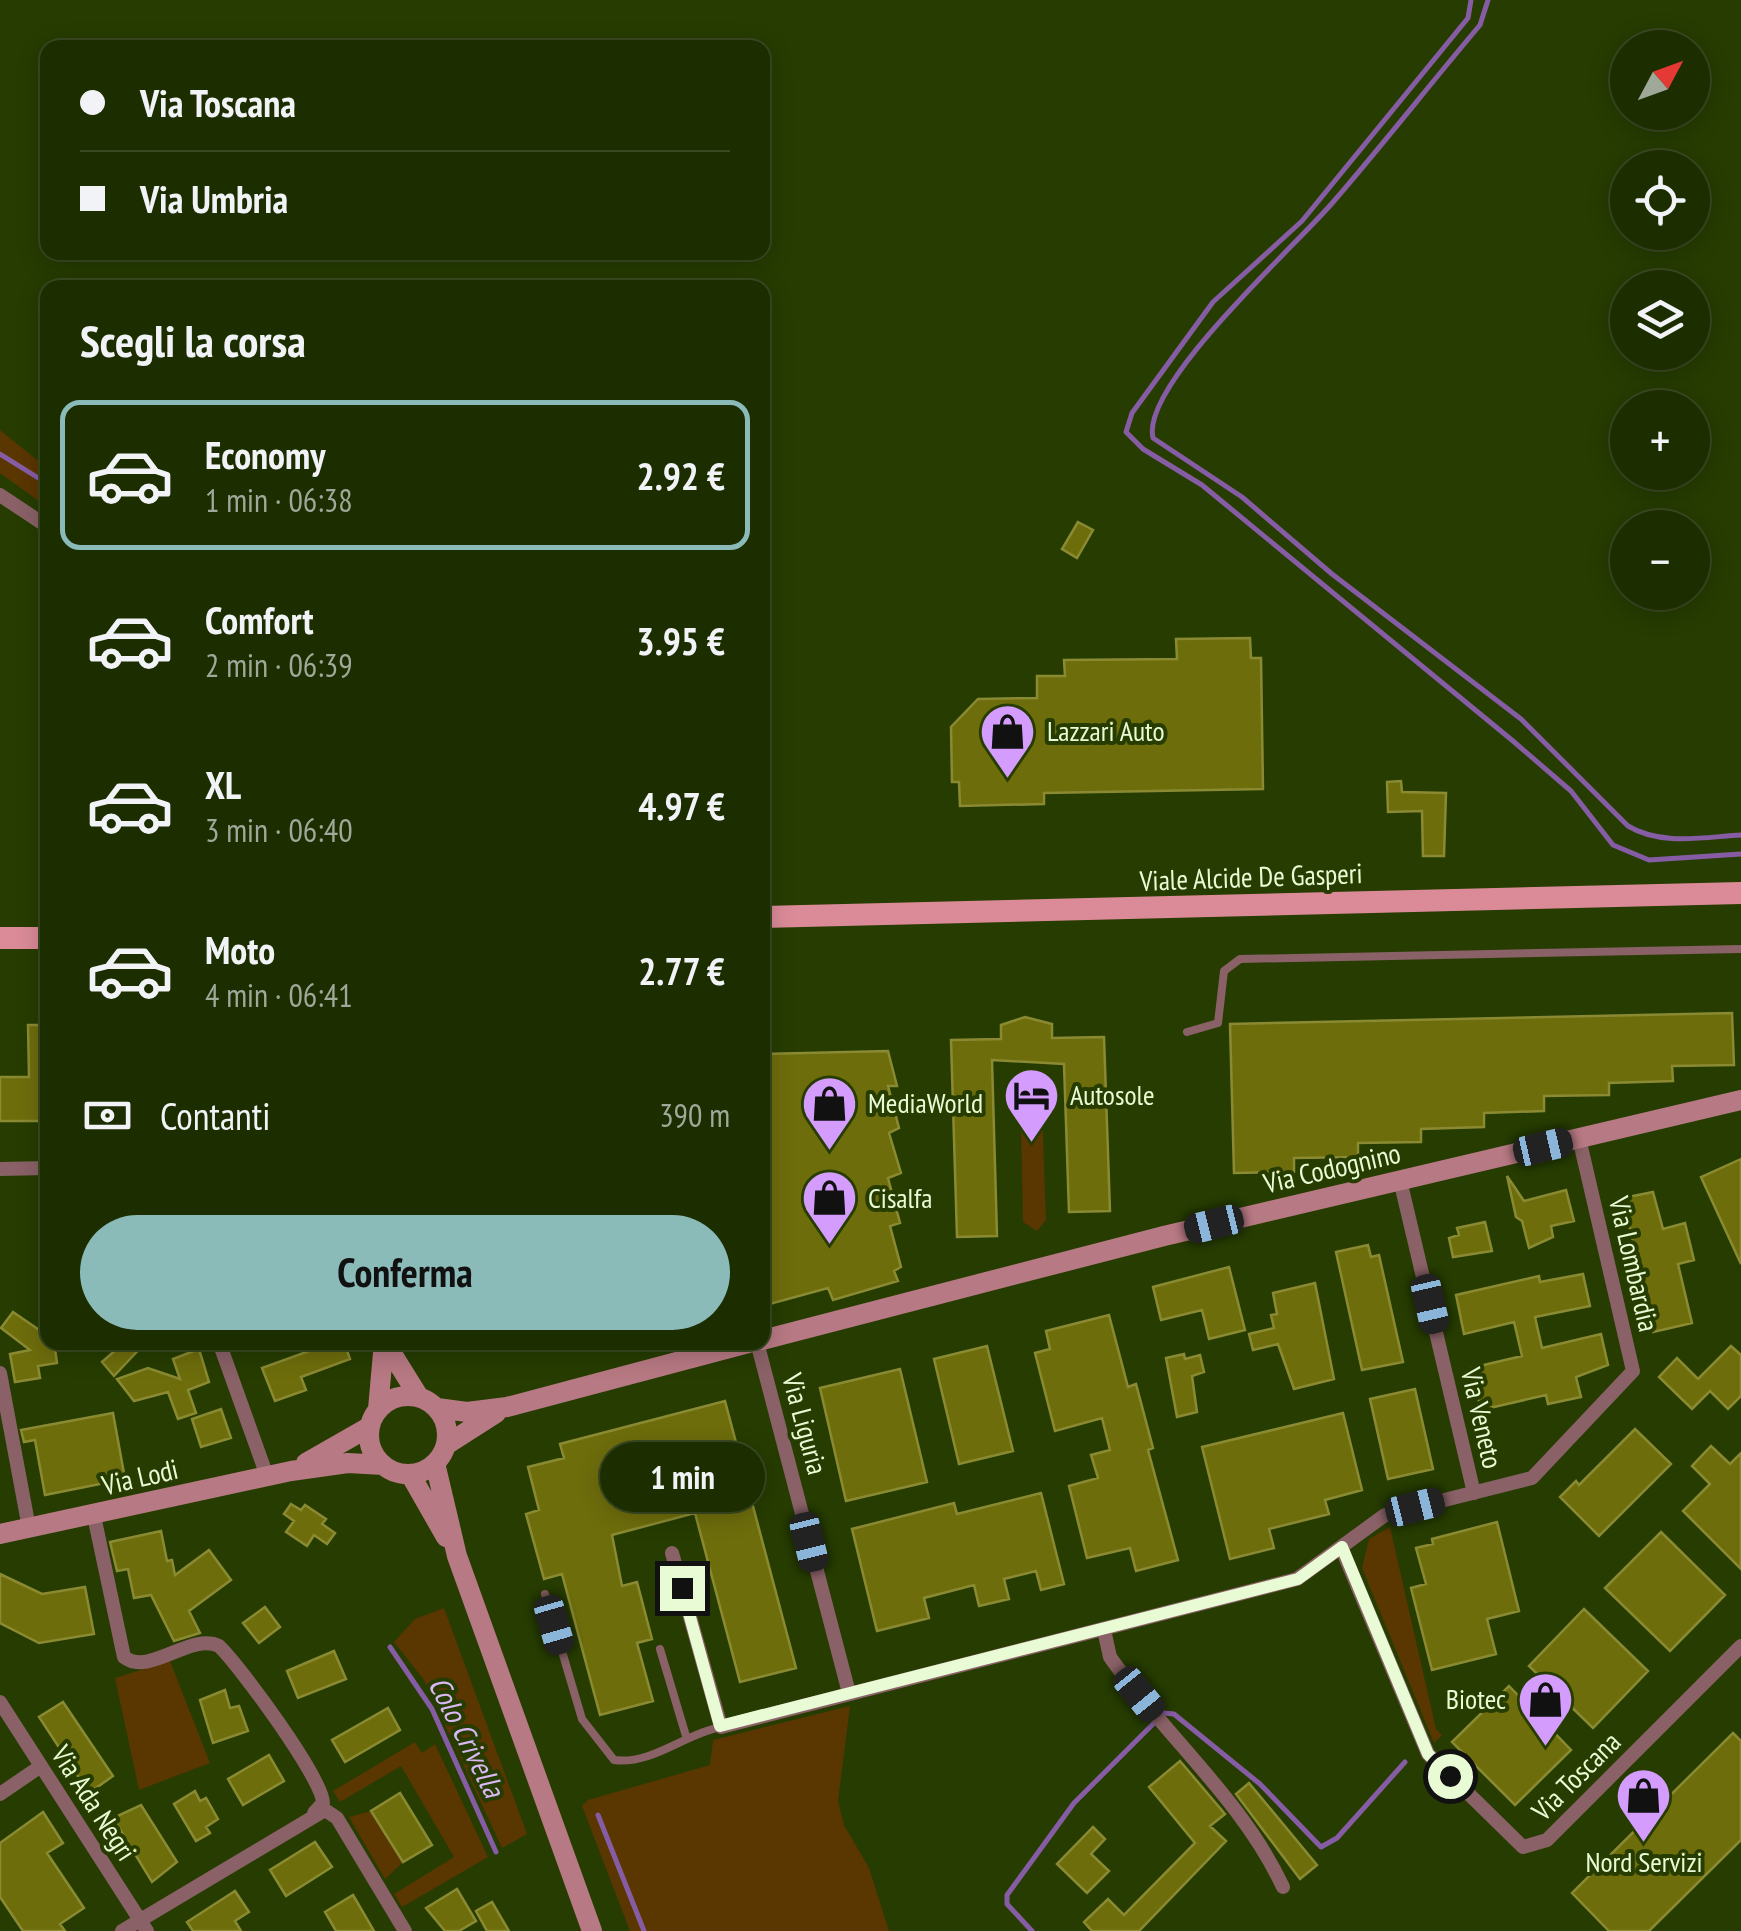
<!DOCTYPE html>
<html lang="it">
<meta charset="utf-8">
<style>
:root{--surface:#1c2d00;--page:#29390f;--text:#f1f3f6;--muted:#a0a899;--line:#3a4922;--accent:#8bbbb9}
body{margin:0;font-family:"PT Sans Narrow",sans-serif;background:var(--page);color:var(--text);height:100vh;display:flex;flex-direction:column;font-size:38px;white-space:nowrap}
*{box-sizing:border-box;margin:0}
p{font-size:32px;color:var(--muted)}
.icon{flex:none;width:55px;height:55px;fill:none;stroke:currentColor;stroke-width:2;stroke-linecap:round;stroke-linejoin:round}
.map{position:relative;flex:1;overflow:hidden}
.sheet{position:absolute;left:40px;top:280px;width:730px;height:1070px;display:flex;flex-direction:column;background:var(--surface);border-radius:20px;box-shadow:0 5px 25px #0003,0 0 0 2px var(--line)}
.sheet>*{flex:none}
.top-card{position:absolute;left:40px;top:40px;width:730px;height:220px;border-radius:20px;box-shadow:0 5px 25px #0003,0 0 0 2px var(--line);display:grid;align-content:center;height:220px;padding:0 40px;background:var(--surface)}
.needle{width:65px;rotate:49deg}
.tools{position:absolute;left:1610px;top:30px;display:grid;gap:20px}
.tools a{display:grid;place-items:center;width:100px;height:100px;border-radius:50%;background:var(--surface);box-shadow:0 5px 25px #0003,0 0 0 2px var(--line);font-size:50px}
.end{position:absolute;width:45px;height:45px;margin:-22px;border:12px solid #e8fbd5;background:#111;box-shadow:0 0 0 5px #111}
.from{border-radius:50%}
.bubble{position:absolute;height:70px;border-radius:35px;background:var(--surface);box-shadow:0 5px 25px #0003,0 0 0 2px var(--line);font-size:32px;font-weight:600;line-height:70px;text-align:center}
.car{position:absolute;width:30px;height:60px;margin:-30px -15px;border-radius:12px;box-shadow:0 0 8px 2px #0007;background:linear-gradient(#222 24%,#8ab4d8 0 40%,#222 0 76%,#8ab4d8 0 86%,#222 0)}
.top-card b{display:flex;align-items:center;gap:35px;height:95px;font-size:38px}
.top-card b+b{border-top:2px solid var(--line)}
.top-card i{width:25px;height:25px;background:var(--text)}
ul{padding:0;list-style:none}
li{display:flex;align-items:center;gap:30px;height:150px;margin:0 20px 15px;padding:0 20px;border:5px solid transparent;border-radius:20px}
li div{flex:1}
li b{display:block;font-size:38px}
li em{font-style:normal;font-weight:600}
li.active{border-color:var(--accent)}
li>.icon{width:90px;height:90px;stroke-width:1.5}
h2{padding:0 40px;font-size:45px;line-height:120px}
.pay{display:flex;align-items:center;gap:25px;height:110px;padding:0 40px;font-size:38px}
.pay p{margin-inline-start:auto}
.action{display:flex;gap:20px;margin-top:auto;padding:20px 40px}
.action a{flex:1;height:115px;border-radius:60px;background:var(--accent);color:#111;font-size:40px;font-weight:600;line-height:115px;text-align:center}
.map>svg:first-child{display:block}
.green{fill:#5a3600}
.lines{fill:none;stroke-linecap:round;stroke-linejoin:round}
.stream{stroke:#865da5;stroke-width:5}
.building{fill:#6e6d0c;stroke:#8a8a33;stroke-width:2.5}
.lane{stroke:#896167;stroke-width:8}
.street{stroke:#896167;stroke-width:14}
.secondary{stroke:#b77983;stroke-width:20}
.primary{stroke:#db8b98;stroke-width:22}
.route{stroke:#e8fbd5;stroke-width:12}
.labels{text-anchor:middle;stroke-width:8;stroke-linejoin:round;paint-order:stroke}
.poi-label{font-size:28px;fill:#e8fbd5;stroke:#263c00;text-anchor:start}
.street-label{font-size:28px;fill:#e8fbd5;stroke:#263c00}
.water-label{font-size:30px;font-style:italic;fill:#d9b9f4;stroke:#263c00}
</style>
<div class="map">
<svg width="1741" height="1931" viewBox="0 0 1741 1931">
<rect width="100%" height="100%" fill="#263c00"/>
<path class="green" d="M0 430 47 468V507L0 473Z
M1030 1074 1041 1082 1046 1220 1037 1231 1023 1222 1020 1084Z
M1390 1527 1436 1729 1442 1735 1434 1743 1362 1568 1369 1539Z
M444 1608 527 1834 502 1848 424 1680 394 1642 415 1619Z
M170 1661 210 1763 139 1790 115 1678Z
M850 1706 838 1801 844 1825 869 1868 889 1931H630L582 1806 588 1800 710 1765 713 1740Z
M415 1742 422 1753 435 1744 488 1857 402 1907 394 1894 454 1857 401 1766 340 1802 333 1791Z
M371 1811 403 1862 385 1879 349 1817Z"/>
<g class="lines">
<path class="stream" d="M1471 0 1468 18 1302 221 1213 302 1132 413 1126 432 1143 449 1202 485 1513 741 1571 791 1613 845 1649 860 1741 854
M1488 0 1480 25C1431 83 1384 143 1334 201 1298 244 1140 385 1153 438L1242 497 1332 574 1521 719 1628 826C1661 846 1704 837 1741 835
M0 454 48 484
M390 1647 432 1709 496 1852
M598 1815 644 1931
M1032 1931 1007 1904V1895L1074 1803 1164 1713 1174 1714 1260 1784 1321 1847 1337 1838 1405 1762"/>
</g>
<path class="building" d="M1078 522 1093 530 1077 558 1062 549Z
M1250 638 1251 658H1261L1263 789 1044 793V804L960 806 959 782H952L951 727 978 699 1037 698V676H1065L1064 660 1177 659 1176 639Z
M1401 781 1402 792 1446 793 1444 856H1423L1422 811 1388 812 1387 782Z
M1732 1013 1734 1065 1672 1066 1673 1081 1609 1083V1095L1544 1096V1111L1484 1113V1127L1421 1129V1142L1358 1143V1157L1294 1158V1172L1234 1173 1230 1024Z
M1025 1017 1052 1024V1038L1104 1037 1110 1211 1069 1212 1064 1064 992 1060 997 1236 957 1237 951 1040 1001 1039V1025Z
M28 1025H48V1121H0V1077H29Z
M888 1051 897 1086H888L899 1128 889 1133 901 1173 888 1178 900 1223 890 1226 901 1267 894 1271 898 1281 833 1300 828 1288 766 1305 762 1291V1054Z
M1741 1159V1264L1701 1177Z
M1507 1176 1524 1201 1566 1190 1574 1221 1551 1226 1553 1237 1529 1248 1522 1221 1516 1217Z
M1653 1192 1663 1229 1685 1223 1694 1260 1678 1264 1692 1323 1653 1332 1623 1198Z
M1485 1222 1492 1251 1453 1257 1449 1238 1459 1235 1457 1228Z
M1368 1245 1371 1257 1379 1255 1403 1362 1362 1370 1336 1252Z
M1229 1267 1245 1330 1209 1339 1202 1310 1161 1320 1153 1287Z
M1583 1274 1590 1306 1535 1317 1542 1348 1601 1334 1608 1365 1576 1377 1581 1397 1548 1404 1546 1395 1481 1410 1471 1368 1522 1356 1514 1322 1464 1334 1456 1295 1539 1276 1540 1282Z
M1315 1283 1334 1379 1294 1389 1278 1344 1253 1350 1249 1334 1274 1328 1271 1315 1277 1314 1273 1293Z
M13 1312 48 1336V1342H54L57 1363 38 1366 40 1378 15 1382 10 1354 30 1350 1 1328Z
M1109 1315 1128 1387 1136 1384 1153 1448 1148 1450 1178 1560 1136 1571 1130 1548 1087 1558 1069 1486 1098 1478 1091 1455 1110 1450 1102 1418 1055 1431 1035 1353 1050 1349 1046 1331Z
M125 1342H146L114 1376 102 1362Z
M334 1342H344L350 1359 301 1377 306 1390 275 1401 262 1368Z
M987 1346 1013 1451 959 1464 934 1359Z
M1731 1346 1741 1355V1396L1728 1409 1710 1391 1692 1409 1659 1377 1677 1358 1698 1379Z
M199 1349 209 1382 188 1390 196 1413 178 1419 168 1392 134 1401 117 1379 148 1368 180 1379 173 1359Z
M1184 1354 1185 1359 1200 1355 1204 1372 1192 1376 1197 1412 1177 1417 1166 1358Z
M900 1369 927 1482 846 1501 820 1388Z
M1415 1389 1433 1469 1388 1479 1370 1399Z
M725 1401 796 1668 740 1682 695 1513 612 1535 622 1586 637 1582 652 1639 637 1643 653 1701 600 1715 562 1574 544 1579 526 1514 539 1510 528 1467 564 1458 560 1444Z
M221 1409 231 1438 201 1447 192 1419Z
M113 1413 125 1479 45 1495 35 1440 24 1442 21 1430Z
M1343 1413 1362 1490 1325 1500 1329 1514 1269 1529 1274 1548 1230 1559 1202 1447Z
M1635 1429 1671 1464 1599 1536 1560 1497 1576 1481 1579 1485Z
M1711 1446 1730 1464 1741 1453V1569L1683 1511 1710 1484 1692 1466Z
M1041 1493 1064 1584 1041 1590 1036 1571 1004 1579 1009 1599 979 1606 974 1585 924 1598 929 1618 877 1631 852 1529 954 1503 957 1514Z
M291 1504 301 1510 305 1505 326 1519 322 1524 335 1533 327 1544 314 1535 307 1546 286 1532 294 1521 284 1514Z
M1497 1522 1519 1611 1487 1619 1496 1654 1432 1670 1411 1588 1426 1584 1416 1548 1433 1544 1432 1539Z
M161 1531 167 1561 172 1560 175 1575 209 1550 231 1580 189 1611 200 1633 174 1641 151 1595 134 1598 128 1569 117 1571 110 1542Z
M1661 1532 1725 1595 1670 1651 1605 1588Z
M0 1574 42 1594 85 1587 94 1634 39 1643 0 1623Z
M265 1607 280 1627 259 1643 243 1623Z
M1584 1609 1648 1671 1593 1728 1529 1666Z
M334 1651 346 1679 298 1698 287 1671Z
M1509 1686 1571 1750 1515 1805 1452 1742Z
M225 1690 230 1708 239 1706 248 1731 213 1743 200 1700Z
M63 1702 113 1776 89 1793 39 1717Z
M388 1708 400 1730 345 1762 332 1740Z
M1733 1733 1741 1741V1840L1649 1931H1609L1572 1893Z
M269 1755 284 1781 243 1805 228 1779Z
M1180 1761 1225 1814 1210 1826 1226 1841 1139 1931H1092L1084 1922 1108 1899 1124 1915 1195 1843 1149 1787Z
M1249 1783 1317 1865 1300 1879 1236 1794Z
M195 1791 200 1801 206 1798 218 1819 206 1827 210 1833 196 1841 174 1804Z
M400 1793 432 1845 403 1862 371 1811Z
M141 1805 177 1862 152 1882 113 1818Z
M43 1812 63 1843 47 1853 84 1908 60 1924 65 1931H23L0 1897V1843Z
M1093 1827 1105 1839 1091 1854 1109 1871 1087 1893 1057 1864Z
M315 1842 332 1867 286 1896 270 1870Z
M457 1889 476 1921 459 1931H445L426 1908Z
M235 1891 249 1912 235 1921 241 1931H193L187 1922Z
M353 1895 374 1931H336L325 1912Z
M492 1902 509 1931H487L476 1911Z"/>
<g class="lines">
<path class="lane" d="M1187 1032 1218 1023 1224 971 1240 959 1741 949
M545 1594 582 1719 614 1760C652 1765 684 1734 721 1727
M660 1649 686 1736"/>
<path class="street" d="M0 495 48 527
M0 1169 48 1168
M1400 1180 1474 1493
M219 1342 267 1476
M757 1342 849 1693
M0 1373 29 1528
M94 1516 124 1657C149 1677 191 1632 219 1646 240 1666 323 1779 323 1803L314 1813
M1341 1547 1428 1754 1523 1847 1547 1840 1741 1646
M672 1553 721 1727 1297 1579 1385 1515 1532 1478 1633 1371 1579 1138
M1104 1630 1110 1657C1165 1736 1242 1799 1283 1887
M0 1702 147 1931
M0 1794 41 1766
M122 1931 325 1810 337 1818 405 1931"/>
<path class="secondary" d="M762 1340 1164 1236 1741 1100
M386 1344 419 1397
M369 1435a39 39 0 1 1 78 0a39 39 0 1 1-78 0Z
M437 1408 467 1412 507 1407 752 1342
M378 1409 384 1342
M446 1445 496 1413
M306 1463 369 1427
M435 1463 457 1556 592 1931
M410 1474 446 1537
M0 1534 291 1471 348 1463 383 1465"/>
<path class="primary" d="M762 917 1741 893
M0 938H48"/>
</g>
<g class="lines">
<path class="route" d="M682 1588 720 1726 1298 1579 1342 1547 1428 1754 1450 1776"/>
</g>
<defs>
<symbol id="shop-pin" viewBox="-11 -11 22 30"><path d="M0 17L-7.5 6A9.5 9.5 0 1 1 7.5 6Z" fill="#d39cfd" stroke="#263c00"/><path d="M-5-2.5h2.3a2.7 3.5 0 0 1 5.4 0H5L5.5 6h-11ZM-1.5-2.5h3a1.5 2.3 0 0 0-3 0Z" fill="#111"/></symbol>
<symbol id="hotel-pin" viewBox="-11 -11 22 30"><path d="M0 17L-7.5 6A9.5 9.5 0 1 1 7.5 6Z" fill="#d39cfd" stroke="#263c00"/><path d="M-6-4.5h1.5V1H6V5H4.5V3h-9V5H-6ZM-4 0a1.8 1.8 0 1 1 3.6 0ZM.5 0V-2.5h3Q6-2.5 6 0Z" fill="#111"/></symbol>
</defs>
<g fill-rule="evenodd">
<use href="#shop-pin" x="976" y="700" width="63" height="86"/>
<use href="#hotel-pin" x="1000" y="1064" width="63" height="86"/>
<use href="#shop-pin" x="798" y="1072" width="63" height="86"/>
<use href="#shop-pin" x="798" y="1166" width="63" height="86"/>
<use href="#shop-pin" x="1514" y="1668" width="63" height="86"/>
<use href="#shop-pin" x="1612" y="1764" width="63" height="86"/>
</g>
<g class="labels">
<g class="poi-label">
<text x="1047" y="741">Lazzari Auto</text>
<text x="1070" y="1105">Autosole</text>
<text x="868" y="1113">MediaWorld</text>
<text x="868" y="1208">Cisalfa</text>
<text x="1506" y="1709" text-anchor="end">Biotec</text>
<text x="1644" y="1872" text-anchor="middle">Nord Servizi</text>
</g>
<g class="street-label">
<text transform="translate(1251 877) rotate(-2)" y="10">Viale Alcide De Gasperi</text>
<text transform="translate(1332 1168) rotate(-13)" y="10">Via Codognino</text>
<text transform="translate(1634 1264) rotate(77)" y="10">Via Lombardia</text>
<text transform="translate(1482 1418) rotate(77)" y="10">Via Veneto</text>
<text transform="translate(805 1424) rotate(75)" y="10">Via Liguria</text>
<text transform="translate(140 1477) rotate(-13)" y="10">Via Lodi</text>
<text transform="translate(1576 1776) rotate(-45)" y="10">Via Toscana</text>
<text transform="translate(94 1803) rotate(57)" y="10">Via Ada Negri</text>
</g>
<g class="water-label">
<text transform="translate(466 1737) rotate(63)" y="10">Colo Crivella</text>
</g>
</g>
</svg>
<div class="tools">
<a><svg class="needle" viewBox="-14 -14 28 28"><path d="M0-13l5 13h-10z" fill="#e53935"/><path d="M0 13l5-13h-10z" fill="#a0a899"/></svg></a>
<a><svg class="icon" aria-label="locate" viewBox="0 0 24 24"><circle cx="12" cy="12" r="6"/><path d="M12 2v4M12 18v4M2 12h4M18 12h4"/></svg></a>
<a><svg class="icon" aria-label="layers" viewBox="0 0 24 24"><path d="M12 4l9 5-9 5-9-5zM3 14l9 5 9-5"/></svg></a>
<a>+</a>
<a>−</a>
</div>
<i class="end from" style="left:1450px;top:1776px"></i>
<i class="end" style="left:682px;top:1588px"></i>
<div class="bubble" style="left:600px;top:1442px;width:165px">1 min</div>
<i class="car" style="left:1543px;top:1147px;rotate:77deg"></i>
<i class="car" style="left:1214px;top:1224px;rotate:256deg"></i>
<i class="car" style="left:1430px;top:1304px;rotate:167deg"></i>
<i class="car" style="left:1415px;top:1507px;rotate:76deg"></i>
<i class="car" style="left:809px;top:1542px;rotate:166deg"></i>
<i class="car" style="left:554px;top:1625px;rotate:164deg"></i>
<i class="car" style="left:1139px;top:1694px;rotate:141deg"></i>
<div class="top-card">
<b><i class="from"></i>Via Toscana</b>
<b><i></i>Via Umbria</b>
</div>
<section class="sheet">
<h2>Scegli la corsa</h2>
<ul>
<li class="active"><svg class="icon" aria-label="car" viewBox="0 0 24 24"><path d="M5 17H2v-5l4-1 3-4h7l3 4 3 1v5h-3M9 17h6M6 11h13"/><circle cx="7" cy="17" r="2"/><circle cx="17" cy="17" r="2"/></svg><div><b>Economy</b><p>1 min · 06:38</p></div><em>2.92 €</em></li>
<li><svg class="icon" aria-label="car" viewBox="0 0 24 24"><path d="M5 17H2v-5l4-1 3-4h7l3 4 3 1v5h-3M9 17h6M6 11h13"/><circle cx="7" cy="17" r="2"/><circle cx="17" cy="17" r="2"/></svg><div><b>Comfort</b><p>2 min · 06:39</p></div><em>3.95 €</em></li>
<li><svg class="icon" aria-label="car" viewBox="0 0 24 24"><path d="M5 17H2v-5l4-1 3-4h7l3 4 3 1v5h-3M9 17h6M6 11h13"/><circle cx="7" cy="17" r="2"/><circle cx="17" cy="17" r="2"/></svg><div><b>XL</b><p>3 min · 06:40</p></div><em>4.97 €</em></li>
<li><svg class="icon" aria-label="car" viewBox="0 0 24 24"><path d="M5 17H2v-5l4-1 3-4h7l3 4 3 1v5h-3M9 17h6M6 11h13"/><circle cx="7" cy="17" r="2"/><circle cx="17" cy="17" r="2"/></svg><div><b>Moto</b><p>4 min · 06:41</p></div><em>2.77 €</em></li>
</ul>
<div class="pay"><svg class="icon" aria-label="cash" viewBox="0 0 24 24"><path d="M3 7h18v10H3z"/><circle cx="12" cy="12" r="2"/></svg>Contanti<p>390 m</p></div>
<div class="action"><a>Conferma</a></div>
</section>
</div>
